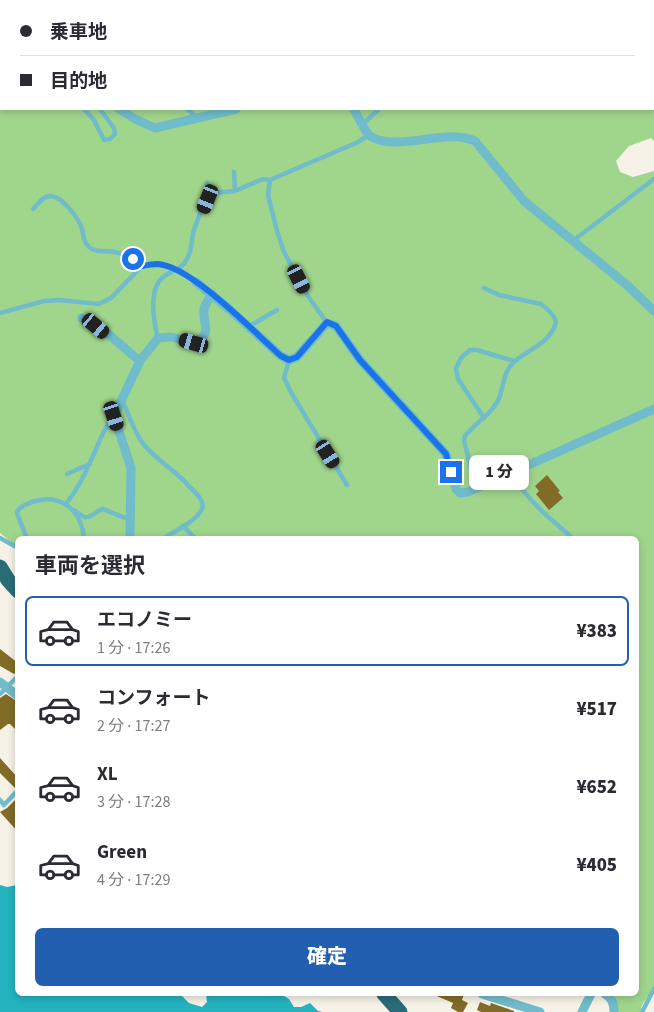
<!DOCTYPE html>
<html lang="ja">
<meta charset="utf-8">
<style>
:root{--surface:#fff;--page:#f7f7f7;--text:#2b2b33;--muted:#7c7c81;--line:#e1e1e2;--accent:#225fb1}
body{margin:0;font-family:"Source Sans 3","Noto Sans JP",sans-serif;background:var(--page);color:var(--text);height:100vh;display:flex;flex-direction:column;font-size:19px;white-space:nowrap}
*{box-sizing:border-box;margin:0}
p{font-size:16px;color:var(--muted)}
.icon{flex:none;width:28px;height:28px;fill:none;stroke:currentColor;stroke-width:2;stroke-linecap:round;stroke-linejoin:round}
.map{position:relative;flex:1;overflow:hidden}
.details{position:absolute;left:15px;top:536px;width:624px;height:460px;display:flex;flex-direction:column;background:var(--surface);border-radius:8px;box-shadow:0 2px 8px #0003}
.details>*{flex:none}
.hud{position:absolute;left:0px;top:0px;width:655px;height:110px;box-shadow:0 2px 8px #0003;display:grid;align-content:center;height:110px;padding:0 20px;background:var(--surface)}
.end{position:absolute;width:22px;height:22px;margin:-11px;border:6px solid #1a73e8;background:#fff;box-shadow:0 0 0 2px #fff}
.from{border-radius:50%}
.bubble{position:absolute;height:35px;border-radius:8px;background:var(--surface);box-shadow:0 2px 8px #0003;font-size:16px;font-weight:800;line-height:35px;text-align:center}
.car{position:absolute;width:15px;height:30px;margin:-15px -8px;border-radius:6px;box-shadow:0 0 4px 1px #0007;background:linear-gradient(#222 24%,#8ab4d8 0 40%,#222 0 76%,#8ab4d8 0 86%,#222 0)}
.hud b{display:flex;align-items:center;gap:18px;height:48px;font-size:19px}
.hud b+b{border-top:1px solid var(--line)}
.hud i{width:12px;height:12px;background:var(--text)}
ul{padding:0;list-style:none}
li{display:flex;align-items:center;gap:15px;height:70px;margin:0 10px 8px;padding:0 10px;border:2px solid transparent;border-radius:8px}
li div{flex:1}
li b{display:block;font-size:19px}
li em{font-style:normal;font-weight:800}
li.selected{border-color:var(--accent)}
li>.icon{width:45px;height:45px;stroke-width:1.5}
h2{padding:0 20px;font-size:22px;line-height:60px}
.primary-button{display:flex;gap:10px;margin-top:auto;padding:10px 20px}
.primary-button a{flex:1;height:58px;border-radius:8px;background:var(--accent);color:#fff;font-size:20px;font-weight:800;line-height:58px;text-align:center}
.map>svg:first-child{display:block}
.forest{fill:#a0d58c;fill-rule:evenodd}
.water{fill:#24b2be}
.building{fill:#816b27}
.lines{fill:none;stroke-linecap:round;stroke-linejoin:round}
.lane{stroke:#70bcca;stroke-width:4.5}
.street{stroke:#70bcca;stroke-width:9}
.highway{stroke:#296c78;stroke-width:15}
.route{stroke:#1a73e8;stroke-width:6}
</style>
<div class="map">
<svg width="654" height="1012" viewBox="0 0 654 1012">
<rect width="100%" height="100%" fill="#f6f2e7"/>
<path class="forest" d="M0 0H654V141L651 138 629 146 616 161 620 172 633 177 654 171V991L651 992 642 1005 640 1012H611L616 1002 612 994H636V539H18L17 547 0 533ZM1 1H654V109H1Z"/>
<path class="water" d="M0 885 7 887 17 885 18 994H180L189 1003 202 1007 207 1002 206 994H281L289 999 294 1007H301L310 1003 318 1011 323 1012H0Z"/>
<path class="building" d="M547 475 560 491 558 492 563 498 549 510 536 494 539 491 535 486Z
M0 649 18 663V672L14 674 0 666Z
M6 694 18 702V732L10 724H8L0 730V698Z
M0 758 18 778V786L15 788 0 773Z
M18 797V805L15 808 18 811V832L0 812 7 808Z
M432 994H464L462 1000 468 1003 463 1012H458L451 1008 453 1003Z
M480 1002 490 1006 491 1003 514 1011V1012H481L477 1010Z"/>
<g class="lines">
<path class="lane" d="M580 1 583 0
M0 104H1
M84 109 94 120 104 140 110 139 115 134 114 128 100 109
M187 109 197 117
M363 124 379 109
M234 172 235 191
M207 183 208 199
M33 209C38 204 44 195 51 196 63 197 79 219 82 229 84 236 83 242 89 247 95 253 107 250 115 252 125 254 134 259 142 266
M574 240 654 179
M484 288 499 295 541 304C548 309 554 314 556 322 551 343 529 349 515 361 504 370 504 383 500 396 494 413 476 422 465 436L464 440 473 478 499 472 502 477
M0 313 44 301 59 300 99 304 111 298 142 266 158 264 181 272 196 282
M327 323 308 296 284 252 277 231 268 195 270 180 358 142 369 135
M248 327 277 310
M158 338C154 323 148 291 162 278 172 269 181 272 188 257 193 248 191 236 195 227 198 217 206 200 213 193L235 191 263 179 270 180
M289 360 284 378 292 394 347 485
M122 400C129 414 134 433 144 445 157 460 174 470 187 484 192 490 206 500 202 509 197 521 173 532 162 539
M484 418 458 379 456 368 461 358 470 350H477L514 361
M511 473C526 499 551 520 574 539
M67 474 90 464
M66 504C76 491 84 477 90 462 98 447 102 429 114 416
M71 509C76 510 80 516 85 517 91 519 96 510 103 509L130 520
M183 526 196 539
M0 538 18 548
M27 539 17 513C19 506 26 505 32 502 61 492 82 511 84 539
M0 694 18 676
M0 800 4 805 18 790
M642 1012 654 989"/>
<path class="street" d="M51 0 52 1
M119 109 135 119 155 128 236 109
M354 109C357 115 365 132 370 136 397 153 446 127 475 141L524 201 627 285 654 311
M196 282 229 309 281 356 289 360 297 357 327 323 336 326 360 360 446 454 456 489 460 493 468 492 654 409
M82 318C98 322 125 350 140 361
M130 539 131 468 114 416 140 361 158 338 171 337 194 343C214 333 202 325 204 309 205 304 209 299 212 294
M0 682 18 696
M482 994 540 1012
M605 994C612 997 614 1005 614 1012
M582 1012 591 994"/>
<path class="highway" d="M0 567 8 580 18 591
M384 994 400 1012"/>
</g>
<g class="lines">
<path class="route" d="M133 259 142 266C147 265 153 264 158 264 191 266 255 333 281 356L289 360 297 357 327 322 336 326 360 360 446 454 451 472"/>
</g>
</svg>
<i class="end from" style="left:133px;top:259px"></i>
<i class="end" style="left:451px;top:472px"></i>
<div class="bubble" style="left:469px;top:455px;width:60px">1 分</div>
<i class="car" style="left:208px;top:199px;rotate:202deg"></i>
<i class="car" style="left:299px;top:279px;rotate:153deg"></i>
<i class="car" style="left:96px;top:326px;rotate:130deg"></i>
<i class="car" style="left:194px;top:343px;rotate:286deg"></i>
<i class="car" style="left:114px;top:416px;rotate:162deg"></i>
<i class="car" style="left:328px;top:454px;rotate:148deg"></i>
<div class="hud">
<b><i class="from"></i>乗車地</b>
<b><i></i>目的地</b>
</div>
<section class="details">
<h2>車両を選択</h2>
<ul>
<li class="selected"><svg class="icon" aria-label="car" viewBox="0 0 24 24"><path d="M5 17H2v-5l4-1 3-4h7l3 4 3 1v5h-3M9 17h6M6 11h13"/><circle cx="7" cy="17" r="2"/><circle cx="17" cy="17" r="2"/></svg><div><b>エコノミー</b><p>1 分 · 17:26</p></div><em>¥383</em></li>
<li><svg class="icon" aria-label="car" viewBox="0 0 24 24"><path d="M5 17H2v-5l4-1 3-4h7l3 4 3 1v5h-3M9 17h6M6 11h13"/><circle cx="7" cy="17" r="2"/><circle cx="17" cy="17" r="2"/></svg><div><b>コンフォート</b><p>2 分 · 17:27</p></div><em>¥517</em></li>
<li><svg class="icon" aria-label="car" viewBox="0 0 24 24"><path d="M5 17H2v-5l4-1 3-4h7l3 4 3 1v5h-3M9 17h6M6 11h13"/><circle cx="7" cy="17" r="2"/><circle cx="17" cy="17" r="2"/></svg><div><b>XL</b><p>3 分 · 17:28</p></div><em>¥652</em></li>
<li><svg class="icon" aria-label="car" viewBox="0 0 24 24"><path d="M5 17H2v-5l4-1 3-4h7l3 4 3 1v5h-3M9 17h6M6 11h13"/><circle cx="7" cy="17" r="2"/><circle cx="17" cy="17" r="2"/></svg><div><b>Green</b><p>4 分 · 17:29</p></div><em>¥405</em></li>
</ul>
<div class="primary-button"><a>確定</a></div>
</section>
</div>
